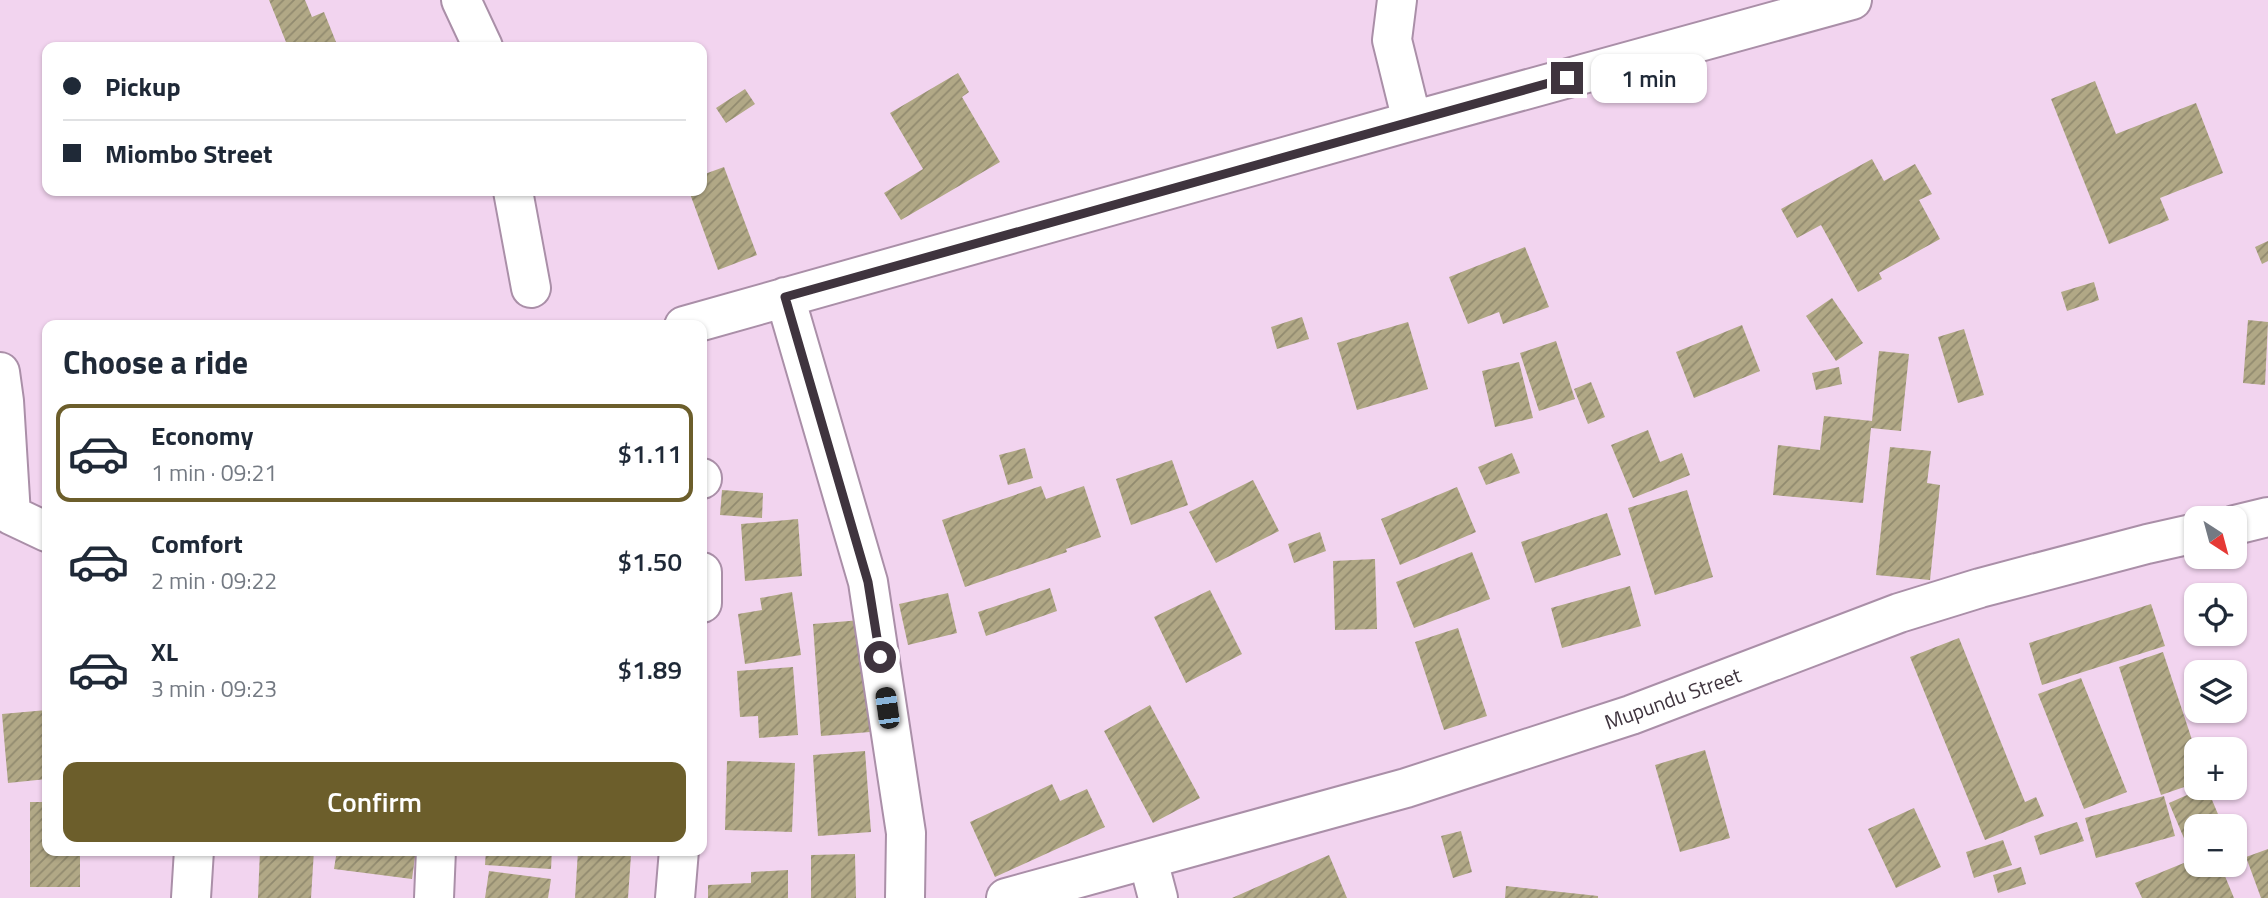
<!DOCTYPE html>
<meta charset="utf-8">
<style>
:root{--surface:#fff;--page:#f6f6f7;--text:#1f2937;--muted:#747a83;--line:#e0e1e3;--accent:#6c5e2b}
body{margin:0;font-family:"Titillium Web",sans-serif;background:var(--page);color:var(--text);height:100vh;display:flex;flex-direction:column;font-size:26px;white-space:nowrap}
*{box-sizing:border-box;margin:0}
p{font-size:23px;color:var(--muted)}
.icon{flex:none;width:38px;height:38px;fill:none;stroke:currentColor;stroke-width:2;stroke-linecap:round;stroke-linejoin:round}
.map{position:relative;flex:1;overflow:hidden}
.sheet{position:absolute;left:42px;top:320px;width:665px;height:536px;display:flex;flex-direction:column;background:var(--surface);border-radius:14px;box-shadow:0 2px 5px #0004}
.sheet>*{flex:none}
.hud{position:absolute;left:42px;top:42px;width:665px;height:154px;border-radius:14px;box-shadow:0 2px 5px #0004;display:grid;align-content:center;height:154px;padding:0 21px;background:var(--surface)}
.needle{width:46px;rotate:144deg}
.buttons{position:absolute;left:2184px;top:506px;display:grid;gap:14px}
.buttons a{display:grid;place-items:center;width:63px;height:63px;border-radius:14px;background:var(--surface);box-shadow:0 2px 5px #0004;font-size:35px}
.end{position:absolute;width:32px;height:32px;margin:-16px;border:9px solid #3f343e;background:#fff;box-shadow:0 0 0 4px #fff}
.from{border-radius:50%}
.bubble{position:absolute;height:49px;border-radius:14px;background:var(--surface);box-shadow:0 2px 5px #0004;font-size:23px;font-weight:600;line-height:49px;text-align:center}
.car{position:absolute;width:21px;height:42px;margin:-21px -10px;border-radius:9px;box-shadow:0 0 5px 2px #0007;background:linear-gradient(#222 24%,#8ab4d8 0 40%,#222 0 76%,#8ab4d8 0 86%,#222 0)}
.hud b{display:flex;align-items:center;gap:24px;height:66px;font-size:26px}
.hud b+b{border-top:2px solid var(--line)}
.hud i{width:18px;height:18px;background:var(--text)}
ul{padding:0;list-style:none}
li{display:flex;align-items:center;gap:21px;height:98px;margin:0 14px 10px;padding:0 7px;border:4px solid transparent;border-radius:14px}
li div{flex:1}
li b{display:block;font-size:26px}
li em{font-style:normal;font-weight:600}
li.selected{border-color:var(--accent)}
li>.icon{width:63px;height:63px;stroke-width:1.5}
h2{padding:0 21px;font-size:32px;line-height:84px}
.action{display:flex;gap:14px;margin-top:auto;padding:14px 21px}
.action a{flex:1;height:80px;border-radius:14px;background:var(--accent);color:#fff;font-size:28px;font-weight:600;line-height:80px;text-align:center}
.map>svg:first-child{display:block}
.building{fill:url(#building-hatch)}
.lines{fill:none;stroke-linecap:round;stroke-linejoin:round}
.minor-casing{stroke:#aa8fa8;stroke-width:42}
.minor{stroke:#fff;stroke-width:38}
.route{stroke:#3f343e;stroke-width:9}
.labels{text-anchor:middle;stroke-width:5;stroke-linejoin:round;paint-order:stroke}
.street-label{font-size:21px;fill:#3f343e;stroke:#fff}
</style>
<div class="map">
<svg width="2268" height="898" viewBox="0 0 2268 898">
<defs>
<pattern id="building-hatch" width="6" height="6" patternUnits="userSpaceOnUse" patternTransform="scale(1.75)"><rect width="6" height="6" fill="#b1a886"/><path d="M-1 1l2-2M0 6l6-6M5 7l2-2" fill="none" stroke="#918a6f"/></pattern>
</defs>
<rect width="100%" height="100%" fill="#f2d4ef"/>
<path class="building" d="M269 0H305L312 17 324 12 338 47H288Z
M958 73 969 92 962 97 1000 162 901 220 884 193 923 169 890 113Z
M2095 81 2116 134 2196 103 2223 173 2160 198 2169 220 2109 244 2051 99Z
M745 89 755 104 726 123 716 108Z
M1872 159 1884 181 1915 164 1932 194 1919 200 1940 239 1879 273 1882 279 1858 292 1821 225 1797 238 1781 209Z
M724 167 757 255 718 270 689 191H702V175Z
M2268 241V261L2262 264 2255 247Z
M1525 247 1549 307 1503 324 1499 312 1468 324 1449 277Z
M2094 282 2099 300 2067 311 2061 292Z
M1832 298 1863 343 1836 361 1806 316Z
M1302 317 1309 339 1277 349 1271 327Z
M2248 320 2268 322 2265 385 2243 383Z
M1408 322 1428 389 1357 410 1337 343Z
M1742 325 1760 371 1694 398 1676 352Z
M1964 329 1984 395 1958 403 1938 337Z
M1556 341 1575 399 1539 411 1520 353Z
M1879 351 1909 354 1901 431 1871 428 1863 503 1773 495 1778 445 1820 450 1824 416 1872 421Z
M1519 362 1533 418 1495 427 1482 371Z
M1839 367 1842 384 1816 390 1812 373Z
M1591 382 1605 417 1588 424 1574 389Z
M1648 430 1660 462 1682 453 1690 475 1633 498 1611 445Z
M1890 447 1931 451 1927 483 1940 485 1930 580 1876 575Z
M1025 448 1033 478 1008 485 999 455Z
M1512 453 1520 473 1486 485 1478 467Z
M1172 460 1188 505 1131 525 1116 479Z
M1253 480 1279 531 1216 563 1189 512Z
M1041 486 1046 499 1084 486 1101 537 1066 549 1067 552 965 587 942 520Z
M1457 487 1476 532 1400 565 1381 519Z
M722 490 763 493 762 518 720 515Z
M1687 490 1713 577 1655 595 1628 508Z
M1607 513 1621 555 1535 583 1521 542Z
M798 519 802 576 745 581 741 524Z
M1320 532 1326 551 1294 563 1288 544Z
M1472 552 1490 599 1414 628 1396 582Z
M1375 559 1377 629 1335 630 1333 561Z
M1630 586 1641 626 1562 648 1551 608Z
M1050 588 1057 611 986 636 978 612Z
M1210 590 1242 654 1186 683 1154 617Z
M792 592 801 655 745 664 738 614 762 610 760 598Z
M948 593 957 633 908 645 899 604Z
M2151 604 2165 646 2042 685 2029 643Z
M861 620 870 732 821 736 813 624Z
M1458 628 1487 716 1444 730 1415 642Z
M1959 638 2025 802 2036 797 2044 816 1985 840 1910 657Z
M2163 652 2196 752V783L2161 795 2119 667Z
M793 667 798 735 759 738 758 716 740 717 737 671Z
M2081 678 2127 792 2084 809 2038 694Z
M1150 705 1200 798 1153 823 1104 731Z
M47 710V779L8 783 2 714Z
M1705 750 1730 838 1680 852 1655 765Z
M865 751 871 832 818 836 813 755Z
M727 761 795 763 792 832 725 830Z
M1052 784 1060 801 1087 789 1105 827 995 877 970 822Z
M2203 788H2207L2223 826H2196V838L2186 843 2169 803Z
M2164 796 2175 836 2096 858 2085 818Z
M30 802H47V850H80V887H30Z
M1914 808 1941 867 1896 888 1868 829Z
M2077 822 2084 841 2040 855 2034 836Z
M1461 831 1472 872 1453 878 1441 836Z
M2003 840 2012 865 1974 878 1966 852Z
M2268 849V898H2261L2246 857Z
M260 850H314L311 898H258Z
M337 850H416L412 879 334 869Z
M486 850H552L551 869 485 865Z
M578 851 631 855 628 898H575Z
M855 854 856 898H811V855Z
M1329 855 1347 898H1232Z
M2196 858V864H2220L2234 898H2142L2135 883Z
M2021 867 2026 884 1998 893 1993 875Z
M788 870V898H708V885L751 883V872Z
M489 871 551 879 548 898H485Z
M1506 886 1598 896V898H1505Z"/>
<g class="lines">
<defs>
<path id="minor" d="M461 0 483 47
M1397 0 1392 40 1412 121
M513 191 531 288
M785 297 868 582 906 833 905 898
M684 326 1412 121 1852 0
M0 372 4 401 11 515 47 532
M702 478V479
M2235 525 2268 517
M702 572V603
M1148 860 1158 898
M191 898 194 850
M434 898 436 850
M675 898 679 850
M1006 898 1406 788 1631 715 1899 613 1980 588 2147 544 2196 533"/>
</defs>
<use href="#minor" class="minor-casing"/>
<use href="#minor" class="minor"/>
</g>
<g class="lines">
<path class="route" d="M880 657 868 582 785 297 1567 78"/>
</g>
<g class="labels">
<g class="street-label">
<text transform="translate(1673 699) rotate(-20)" y="7">Mupundu Street</text>
</g>
</g>
</svg>
<div class="buttons">
<a><svg class="needle" viewBox="-14 -14 28 28"><path d="M0-13l5 13h-10z" fill="#e53935"/><path d="M0 13l5-13h-10z" fill="#747a83"/></svg></a>
<a><svg class="icon" aria-label="locate" viewBox="0 0 24 24"><circle cx="12" cy="12" r="6"/><path d="M12 2v4M12 18v4M2 12h4M18 12h4"/></svg></a>
<a><svg class="icon" aria-label="layers" viewBox="0 0 24 24"><path d="M12 4l9 5-9 5-9-5zM3 14l9 5 9-5"/></svg></a>
<a>+</a>
<a>−</a>
</div>
<i class="end from" style="left:880px;top:657px"></i>
<i class="end" style="left:1567px;top:78px"></i>
<div class="bubble" style="left:1591px;top:54px;width:116px">1 min</div>
<i class="car" style="left:887px;top:708px;rotate:352deg"></i>
<div class="hud">
<b><i class="from"></i>Pickup</b>
<b><i></i>Miombo Street</b>
</div>
<section class="sheet">
<h2>Choose a ride</h2>
<ul>
<li class="selected"><svg class="icon" aria-label="car" viewBox="0 0 24 24"><path d="M5 17H2v-5l4-1 3-4h7l3 4 3 1v5h-3M9 17h6M6 11h13"/><circle cx="7" cy="17" r="2"/><circle cx="17" cy="17" r="2"/></svg><div><b>Economy</b><p>1 min · 09:21</p></div><em>$1.11</em></li>
<li><svg class="icon" aria-label="car" viewBox="0 0 24 24"><path d="M5 17H2v-5l4-1 3-4h7l3 4 3 1v5h-3M9 17h6M6 11h13"/><circle cx="7" cy="17" r="2"/><circle cx="17" cy="17" r="2"/></svg><div><b>Comfort</b><p>2 min · 09:22</p></div><em>$1.50</em></li>
<li><svg class="icon" aria-label="car" viewBox="0 0 24 24"><path d="M5 17H2v-5l4-1 3-4h7l3 4 3 1v5h-3M9 17h6M6 11h13"/><circle cx="7" cy="17" r="2"/><circle cx="17" cy="17" r="2"/></svg><div><b>XL</b><p>3 min · 09:23</p></div><em>$1.89</em></li>
</ul>
<div class="action"><a>Confirm</a></div>
</section>
</div>
